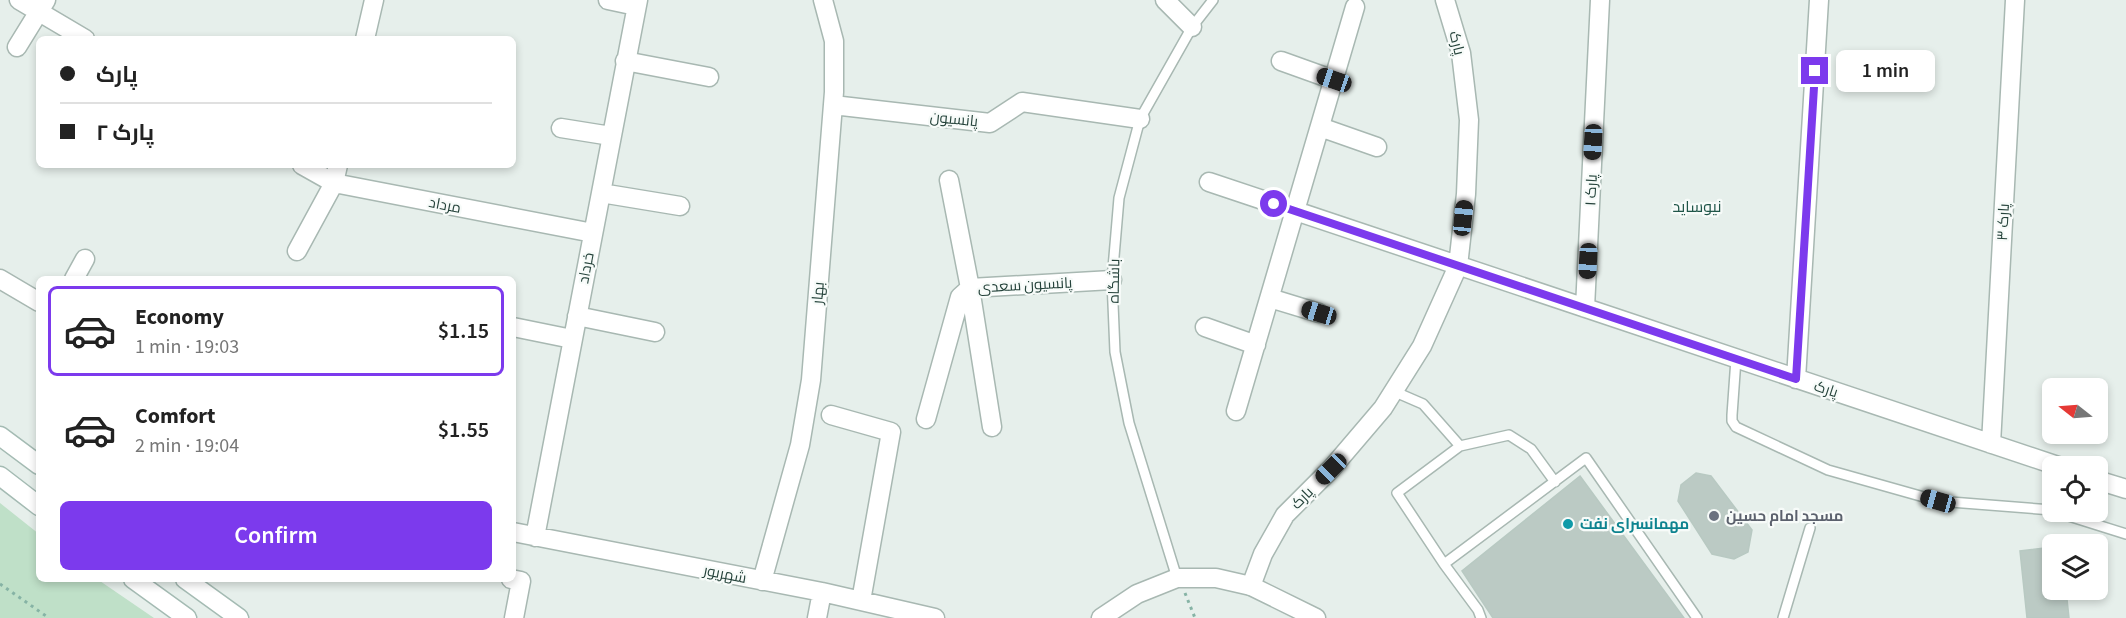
<!DOCTYPE html>
<meta charset="utf-8">
<style>
:root{--surface:#fff;--page:#f2f2f2;--text:#222;--muted:#767676;--line:#e0e0e0;--accent:#7c3aed}
body{margin:0;font-family:"Source Sans 3",Cairo,sans-serif;background:var(--page);color:var(--text);height:100vh;display:flex;flex-direction:column;font-size:22px;white-space:nowrap}
*{box-sizing:border-box;margin:0}
p{font-size:20px;color:var(--muted)}
.icon{flex:none;width:33px;height:33px;fill:none;stroke:currentColor;stroke-width:2;stroke-linecap:round;stroke-linejoin:round}
.map{position:relative;flex:1;overflow:hidden}
.drawer{position:absolute;left:36px;top:276px;width:480px;height:306px;display:flex;flex-direction:column;background:var(--surface);border-radius:9px;box-shadow:0 3px 9px #0003}
.drawer>*{flex:none}
.banner{position:absolute;left:36px;top:36px;width:480px;height:132px;border-radius:9px;box-shadow:0 3px 9px #0003;display:grid;align-content:center;height:132px;padding:0 24px;background:var(--surface)}
.needle{width:39px;rotate:287deg}
.buttons{position:absolute;left:2042px;top:378px;display:grid;gap:12px}
.buttons a{display:grid;place-items:center;width:66px;height:66px;border-radius:9px;background:var(--surface);box-shadow:0 3px 9px #0003;font-size:30px}
.end{position:absolute;width:27px;height:27px;margin:-14px;border:8px solid #7c3aed;background:#fff;box-shadow:0 0 0 3px #fff}
.from{border-radius:50%}
.bubble{position:absolute;height:42px;border-radius:9px;background:var(--surface);box-shadow:0 3px 9px #0003;font-size:20px;font-weight:600;line-height:42px;text-align:center}
.car{position:absolute;width:18px;height:36px;margin:-18px -9px;border-radius:8px;box-shadow:0 0 4px 2px #0007;background:linear-gradient(#222 24%,#8ab4d8 0 40%,#222 0 76%,#8ab4d8 0 86%,#222 0)}
.banner b{display:flex;align-items:center;gap:21px;height:57px;font-size:22px}
.banner b+b{border-top:2px solid var(--line)}
.banner i{width:15px;height:15px;background:var(--text)}
ul{padding:10px 0 0;list-style:none}
li{display:flex;align-items:center;gap:18px;height:90px;margin:0 12px 9px;padding:0 12px;border:3px solid transparent;border-radius:9px}
li div{flex:1}
li b{display:block;font-size:22px}
li em{font-style:normal;font-weight:600}
li.selected{border-color:var(--accent)}
li>.icon{width:54px;height:54px;stroke-width:1.5}
.primary-button{display:flex;gap:12px;margin-top:auto;padding:12px 24px}
.primary-button a{flex:1;height:69px;border-radius:9px;background:var(--accent);color:#fff;font-size:24px;font-weight:600;line-height:69px;text-align:center}
.map>svg:first-child{display:block}
.green{fill:#bfe0c8}
.building{fill:#bbcac4;stroke:#b8c9c2;stroke-width:1.5}
.lines{fill:none;stroke-linecap:round;stroke-linejoin:round}
.service-casing{stroke:#a8b8b2;stroke-width:12}
.minor-casing{stroke:#a8b8b2;stroke-width:21}
.tertiary-casing{stroke:#a8b8b2;stroke-width:21}
.secondary-casing{stroke:#a4bbb3;stroke-width:21}
.path{stroke:#86b3a5;stroke-width:3;stroke-dasharray:3 4.5;stroke-linecap:butt}
.service{stroke:#fff;stroke-width:9}
.minor{stroke:#fff;stroke-width:18}
.tertiary{stroke:#fff;stroke-width:18}
.secondary{stroke:#fff;stroke-width:18}
.route{stroke:#7c3aed;stroke-width:8}
.worship-dot{fill:#6b7280;stroke:#f7fbf9;stroke-width:2}
.culture-dot{fill:#0f9aa8;stroke:#f7fbf9;stroke-width:2}
.labels{text-anchor:middle;stroke-width:4.5;stroke-linejoin:round;paint-order:stroke}
.street-label{font-size:15px;fill:#24423a;stroke:#f7fbf9}
.worship-label{font-size:15px;font-weight:bold;fill:#5b616d;stroke:#f7fbf9;text-anchor:start}
.culture-label{font-size:15px;font-weight:bold;fill:#0d838f;stroke:#f7fbf9;text-anchor:start}
.neighbourhood-label{font-size:16px;fill:#1f5548;stroke:#f7fbf9}
</style>
<div class="map">
<svg width="2126" height="618" viewBox="0 0 2126 618">
<rect width="100%" height="100%" fill="#e6efeb"/>
<path class="green" d="M0 503 39 534V579H97L154 618H0Z"/>
<path class="building" d="M1696 473 1711 476 1752 530 1748 552 1734 559 1712 554 1678 501 1681 485Z
M1580 476 1684 618H1493L1462 571Z
M2052 547V590H2066L2069 618H2027L2020 551Z"/>
<g class="lines">
<defs>
<path id="service" d="M1736 359 1732 415V421L1736 427 1828 470 1938 501 2052 510
M1393 391 1423 404 1460 446 1397 493 1444 564
M1460 446 1509 435 1531 449 1555 482
M2056 512 2126 534
M1177 578 1129 423 1115 352 1112 280 1119 198 1140 119 1192 27 1213 0
M1481 618 1478 610 1444 564 1586 458 1697 618
M1783 618 1810 528"/>
<path id="minor" d="M19 0 85 39
M608 0 636 6
M1165 0 1192 27
M365 39 374 0
M17 47 46 0
M625 61 709 77
M1281 61 1334 80
M833 105 990 123 1022 102 1140 119
M1320 127 1377 147
M561 128 611 136
M302 165 334 183 593 233
M949 180 970 288 992 427
M1209 182 2058 466
M601 193 680 206
M297 251 334 183 338 165
M0 279 39 302
M74 279 85 259
M1270 298 1319 313
M1585 308 1600 0
M577 316 655 332
M513 327 572 339
M1205 327 1256 345
M1796 379 1819 0
M1236 411 1355 7
M831 415 891 432 861 601
M926 419 960 297 970 288 1112 280
M1991 444 2015 0
M2097 480 2126 489
M513 532 822 592 935 618
M535 537 638 0
M511 579 521 581 514 618
M762 581 800 445 811 380 834 92V41L823 0
M1251 586 1263 554 1285 515 1331 469 1383 408 1422 346 1458 266 1466 194 1469 120 1461 53 1445 0
M817 618 822 592"/>
<path id="tertiary" d="M1101 618 1137 594 1177 578H1216L1251 586 1316 618"/>
<path id="secondary" d="M0 436 39 465
M0 476 39 506
M133 579 187 618
M185 579 239 618"/>
</defs>
<use href="#service" class="service-casing"/>
<use href="#minor" class="minor-casing"/>
<use href="#tertiary" class="tertiary-casing"/>
<use href="#secondary" class="secondary-casing"/>
<path class="path" d="M0 584 49 618
M1185 593 1195 618"/>
<use href="#service" class="service"/>
<use href="#minor" class="minor"/>
<use href="#tertiary" class="tertiary"/>
<use href="#secondary" class="secondary"/>
</g>
<g class="lines">
<path class="route" d="M1274 204 1796 379 1815 71"/>
</g>
<circle class="worship-dot" cx="1714" cy="516" r="6"/>
<circle class="culture-dot" cx="1568" cy="524" r="6"/>
<g class="labels">
<g class="street-label">
<text transform="translate(1457 43) rotate(76)" y="5">پارک</text>
<text transform="translate(954 119) rotate(6)" y="5">پانسیون</text>
<text transform="translate(1591 190) rotate(-87)" y="5">پارک ۱</text>
<text transform="translate(445 205) rotate(11)" y="5">مرداد</text>
<text transform="translate(2003 222) rotate(-87)" y="5">پارک ۳</text>
<text transform="translate(586 268) rotate(-79)" y="5">خرداد</text>
<text transform="translate(1114 281) rotate(-89)" y="5">باشگاه</text>
<text transform="translate(1025 285) rotate(-3)" y="5">پانسیون سعدی</text>
<text transform="translate(818 293) rotate(-85)" y="5">بهار</text>
<text transform="translate(1826 389) rotate(18)" y="5">پارک</text>
<text transform="translate(1302 498) rotate(-45)" y="5">پارک</text>
<text transform="translate(725 574) rotate(11)" y="5">شهریور</text>
</g>
<g class="worship-label">
<text x="1726" y="521">مسجد امام حسین</text>
</g>
<g class="culture-label">
<text x="1580" y="529">مهمانسرای نفت</text>
</g>
<g class="neighbourhood-label">
<text x="1697" y="212">نیوساید</text>
</g>
</g>
</svg>
<div class="buttons">
<a><svg class="needle" viewBox="-14 -14 28 28"><path d="M0-13l5 13h-10z" fill="#e53935"/><path d="M0 13l5-13h-10z" fill="#767676"/></svg></a>
<a><svg class="icon" aria-label="locate" viewBox="0 0 24 24"><circle cx="12" cy="12" r="6"/><path d="M12 2v4M12 18v4M2 12h4M18 12h4"/></svg></a>
<a><svg class="icon" aria-label="layers" viewBox="0 0 24 24"><path d="M12 4l9 5-9 5-9-5zM3 14l9 5 9-5"/></svg></a>
</div>
<i class="end from" style="left:1274px;top:204px"></i>
<i class="end" style="left:1815px;top:71px"></i>
<div class="bubble" style="left:1836px;top:50px;width:99px">1 min</div>
<i class="car" style="left:1334px;top:80px;rotate:289deg"></i>
<i class="car" style="left:1593px;top:142px;rotate:183deg"></i>
<i class="car" style="left:1463px;top:218px;rotate:6deg"></i>
<i class="car" style="left:1588px;top:261px;rotate:183deg"></i>
<i class="car" style="left:1319px;top:313px;rotate:287deg"></i>
<i class="car" style="left:1331px;top:469px;rotate:225deg"></i>
<i class="car" style="left:1938px;top:501px;rotate:286deg"></i>
<div class="banner">
<b><i class="from"></i>پارک</b>
<b><i></i>پارک ۲</b>
</div>
<section class="drawer">
<ul>
<li class="selected"><svg class="icon" aria-label="car" viewBox="0 0 24 24"><path d="M5 17H2v-5l4-1 3-4h7l3 4 3 1v5h-3M9 17h6M6 11h13"/><circle cx="7" cy="17" r="2"/><circle cx="17" cy="17" r="2"/></svg><div><b>Economy</b><p>1 min · 19:03</p></div><em>$1.15</em></li>
<li><svg class="icon" aria-label="car" viewBox="0 0 24 24"><path d="M5 17H2v-5l4-1 3-4h7l3 4 3 1v5h-3M9 17h6M6 11h13"/><circle cx="7" cy="17" r="2"/><circle cx="17" cy="17" r="2"/></svg><div><b>Comfort</b><p>2 min · 19:04</p></div><em>$1.55</em></li>
</ul>
<div class="primary-button"><a>Confirm</a></div>
</section>
</div>
